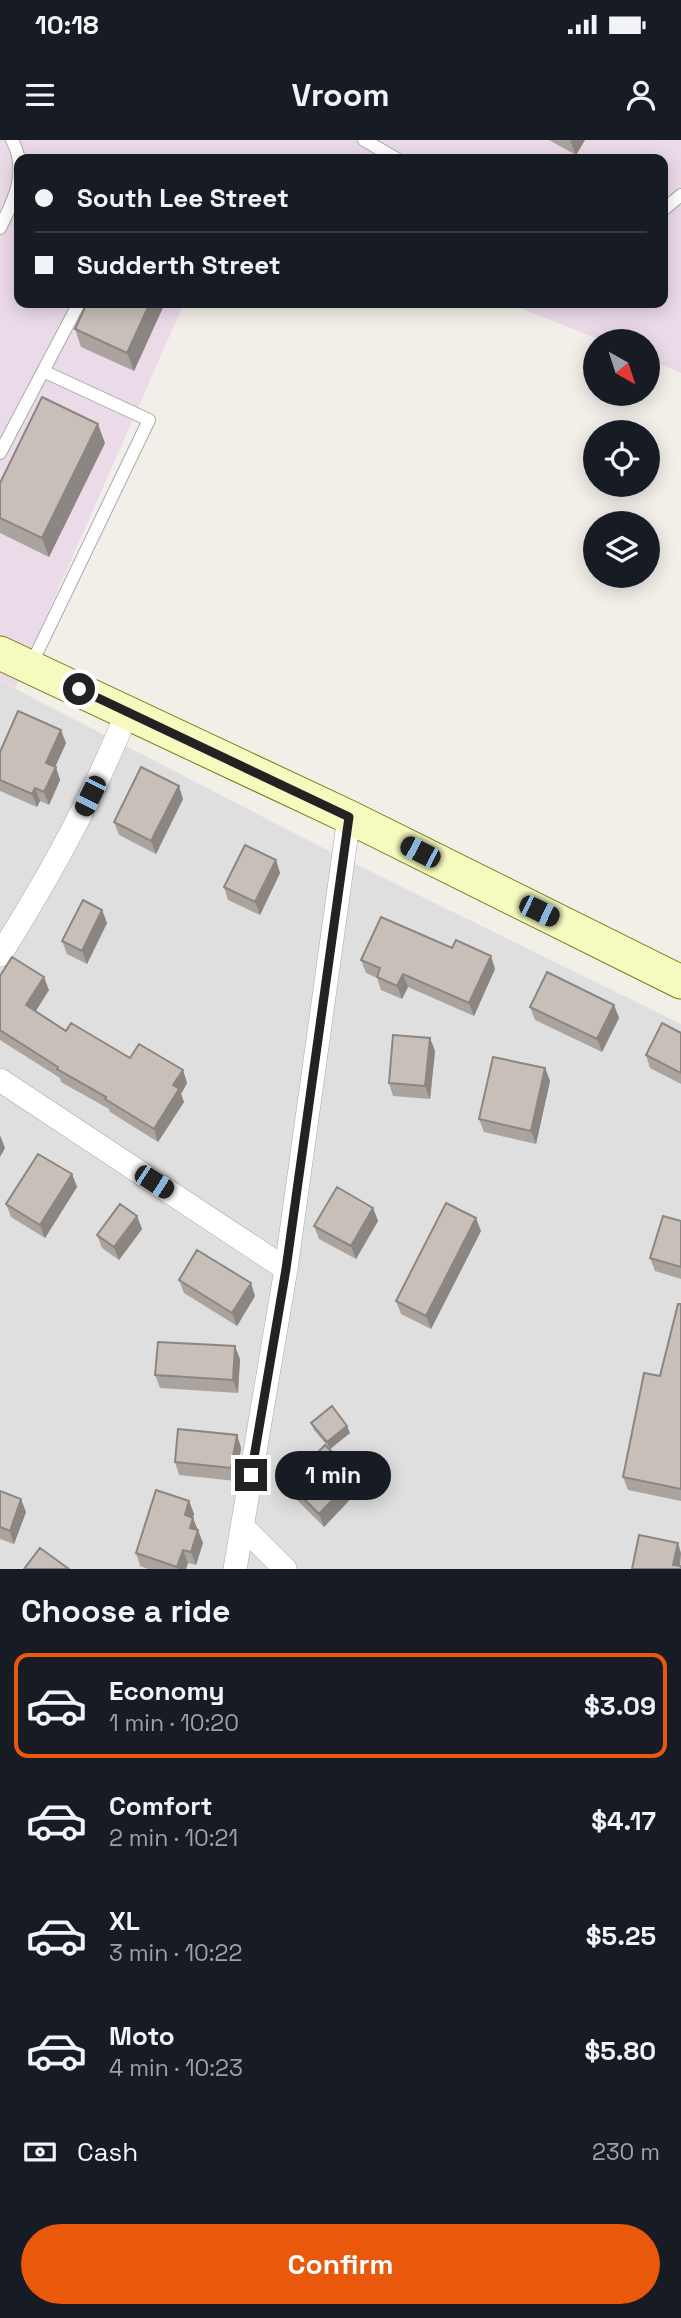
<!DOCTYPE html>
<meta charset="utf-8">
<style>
:root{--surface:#171b24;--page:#20242c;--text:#f1f3f6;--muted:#9ea1a6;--line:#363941;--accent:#ea580c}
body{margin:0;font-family:"Space Grotesk",sans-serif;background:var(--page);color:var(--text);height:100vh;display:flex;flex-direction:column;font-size:26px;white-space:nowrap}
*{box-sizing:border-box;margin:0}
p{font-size:23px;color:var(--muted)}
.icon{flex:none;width:38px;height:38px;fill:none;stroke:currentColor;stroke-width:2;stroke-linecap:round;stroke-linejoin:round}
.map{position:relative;height:1429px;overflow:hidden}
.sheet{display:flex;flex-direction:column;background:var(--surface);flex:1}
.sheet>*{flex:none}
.banner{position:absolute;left:14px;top:14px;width:654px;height:154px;border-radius:14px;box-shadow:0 4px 18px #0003;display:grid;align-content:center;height:154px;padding:0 21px;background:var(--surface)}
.needle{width:46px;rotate:141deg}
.fabs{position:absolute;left:583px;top:189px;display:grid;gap:14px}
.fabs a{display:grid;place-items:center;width:77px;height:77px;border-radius:50%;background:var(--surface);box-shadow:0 4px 18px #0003;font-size:35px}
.end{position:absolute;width:32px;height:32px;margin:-16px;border:9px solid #222;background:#fff;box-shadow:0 0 0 4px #fff}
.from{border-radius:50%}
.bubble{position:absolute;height:49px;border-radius:24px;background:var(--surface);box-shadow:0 4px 18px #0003;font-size:23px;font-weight:800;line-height:49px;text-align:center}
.car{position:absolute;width:21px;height:42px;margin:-21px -10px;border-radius:9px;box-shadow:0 0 5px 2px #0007;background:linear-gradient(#222 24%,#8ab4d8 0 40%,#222 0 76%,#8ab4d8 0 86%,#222 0)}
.banner b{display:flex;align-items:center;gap:24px;height:66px;font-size:26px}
.banner b+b{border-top:2px solid var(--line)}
.banner i{width:18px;height:18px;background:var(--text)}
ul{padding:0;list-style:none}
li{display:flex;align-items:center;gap:21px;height:105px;margin:0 14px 10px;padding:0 7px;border:4px solid transparent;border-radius:14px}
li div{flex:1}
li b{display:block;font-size:26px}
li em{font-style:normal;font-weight:800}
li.on{border-color:var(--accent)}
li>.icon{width:63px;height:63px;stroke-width:1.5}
h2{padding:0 21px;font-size:32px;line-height:84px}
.pay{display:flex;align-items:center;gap:18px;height:77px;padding:0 21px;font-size:26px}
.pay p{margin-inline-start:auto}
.action{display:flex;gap:14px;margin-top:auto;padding:14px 21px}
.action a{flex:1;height:80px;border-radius:42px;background:var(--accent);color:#fff;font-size:28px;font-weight:800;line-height:80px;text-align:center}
.status{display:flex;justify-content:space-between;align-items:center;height:49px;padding:0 35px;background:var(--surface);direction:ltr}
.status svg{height:19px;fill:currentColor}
header{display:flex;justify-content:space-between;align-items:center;height:91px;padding:0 21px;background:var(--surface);font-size:32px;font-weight:800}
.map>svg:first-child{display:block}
.residential{fill:#e0dfdf}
.industrial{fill:#ebdbe8}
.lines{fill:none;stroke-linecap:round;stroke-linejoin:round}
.lane-casing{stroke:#a9a9a9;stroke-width:14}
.street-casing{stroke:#a9a9a9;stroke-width:24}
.secondary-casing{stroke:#707d05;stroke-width:35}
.lane{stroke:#fff;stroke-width:12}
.street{stroke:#fff;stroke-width:23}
.secondary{stroke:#f7fabf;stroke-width:33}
.wall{fill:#aba49e}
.shaded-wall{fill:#8b8681}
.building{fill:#c7bfb8;stroke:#8b8681;stroke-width:2}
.route{stroke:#222;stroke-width:9}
</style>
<div class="status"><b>10:18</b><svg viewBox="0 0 49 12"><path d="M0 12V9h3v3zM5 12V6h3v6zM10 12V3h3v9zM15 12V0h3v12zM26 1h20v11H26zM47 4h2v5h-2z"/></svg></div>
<header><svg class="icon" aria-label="menu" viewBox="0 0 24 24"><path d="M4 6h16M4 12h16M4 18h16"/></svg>Vroom<svg class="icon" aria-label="person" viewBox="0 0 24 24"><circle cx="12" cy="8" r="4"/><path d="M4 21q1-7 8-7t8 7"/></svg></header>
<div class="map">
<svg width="681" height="1429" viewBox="0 0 681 1429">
<rect width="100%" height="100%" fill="#f2efe9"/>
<path class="residential" d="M0 541 327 710 681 884V1429H0Z"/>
<path class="industrial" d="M0 0H681V233L648 219V201H603L508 163H663V19H19V163H184L15 548 0 541Z"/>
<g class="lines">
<defs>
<path id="lane" d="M364 0 397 19
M663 70 681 55
M0 88C14 60 29 31 12 0
M0 313 79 163
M30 527 149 280 43 231"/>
<path id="street" d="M0 815C49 737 94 657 127 572
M0 940 286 1129
M243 1387 285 1429
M235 1429 286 1129 349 677"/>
<path id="secondary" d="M0 513 349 677 681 842"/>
</defs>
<use href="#lane" class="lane-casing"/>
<use href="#street" class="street-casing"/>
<use href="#secondary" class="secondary-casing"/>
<use href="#lane" class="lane"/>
<use href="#street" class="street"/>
<use href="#secondary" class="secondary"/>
</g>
<path class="wall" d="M549 0H585L576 15Z
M165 163 134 231 81 207 75 189Z
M105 303 49 417 0 393V343Z
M66 603 55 627 60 640 49 665 40 661 37 667 0 651V612Z
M183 659 156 714 119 695 114 682Z
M276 720 280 733 260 775 228 760 224 747Z
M102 770 107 783 87 824 67 814 62 801Z
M361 820 495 829 474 876 408 847 402 859 381 850 377 838 366 833Z
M0 836 49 850 36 871 66 891 130 918 183 930 187 943 181 954 184 962 158 1002 110 972 109 969 61 942 60 938 0 900Z
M614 865 619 878 602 912 535 880 530 867Z
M681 893V944L650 928 646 915Z
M430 898 435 911 430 959 393 956 389 943Z
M545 928 550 941 536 1004 484 992 479 979Z
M72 1034 77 1047 45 1098 11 1077 6 1064Z
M373 1068 378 1081 356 1119 319 1099 314 1086Z
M137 1076 142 1089 119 1120 102 1108 97 1095Z
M681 1081V1139L655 1131 650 1118Z
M481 1091 431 1189 401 1174 396 1161Z
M179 1140 255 1156 237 1186 184 1153Z
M681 1164V1361L628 1350 623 1337 660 1236Z
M240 1219 238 1253 160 1248 155 1235Z
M311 1283 350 1293 330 1309 314 1290Z
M237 1295 241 1308 236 1341 179 1335 175 1322Z
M356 1335 361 1348 324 1387 293 1356 288 1343Z
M0 1351 26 1372 14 1404 0 1399Z
M189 1361 194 1374 193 1378 203 1403 196 1425 188 1423 186 1429H148L140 1426 136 1413Z"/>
<path class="shaded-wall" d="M570 0H585L576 15Z
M150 163H165L134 231 127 213Z
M98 284 105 303 49 417 42 398Z
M61 590 66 603 51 636 46 623Z
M56 627 60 640 49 665 44 652Z
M179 646 183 659 156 714 151 701Z
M35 648 40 661 37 667 32 654Z
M276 720 280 733 260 775 255 762Z
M102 770 107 783 87 824 82 811Z
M491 816 495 829 474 876 469 863Z
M403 834 408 847 402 859 397 846Z
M44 837 49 850 31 878 26 865Z
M614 865 619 878 602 912 597 899Z
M430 898 435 911 430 959 425 946Z
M545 928 550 941 536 1004 531 991Z
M183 930 187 943 181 954 184 962 158 1002 154 989 173 945Z
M0 995 5 1008 0 1017Z
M72 1034 77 1047 45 1098 40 1085Z
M373 1068 378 1081 356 1119 351 1106Z
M137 1076 142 1089 119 1120 114 1107Z
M476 1078 481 1091 431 1189 426 1176Z
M251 1143 255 1156 237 1186 232 1173Z
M235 1206 240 1219 238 1253 233 1240Z
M347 1286 350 1293 330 1309 327 1302Z
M237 1295 241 1308 236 1341 231 1328Z
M356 1335 361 1348 324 1387 319 1374Z
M21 1359 26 1372 14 1404 10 1391Z
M189 1361 194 1374 189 1388 185 1375Z
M193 1378 203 1403 196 1425 191 1412 190 1388Z
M678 1403 681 1413 680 1429 673 1425Z
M183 1410 188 1423 186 1429H178L177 1427Z"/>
<path class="building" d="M87 163H150L127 213 75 189Z
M42 257 98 284 42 398 0 378V343Z
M18 571 61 590 46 623 56 627 44 652 35 648 32 654 0 640V612Z
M141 627 179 646 151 701 114 682Z
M245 705 276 720 255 762 224 747Z
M83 760 102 770 82 811 62 801Z
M381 777 452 808 456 800 491 816 469 863 403 834 397 846 377 837 380 828 361 820Z
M12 817 44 837 26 865 66 891 71 883 130 918 139 904 183 930 173 945 179 949 154 989 105 959 106 957 57 929 58 927 0 890V836Z
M547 832 614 865 597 899 530 867Z
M662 883 681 893V933L646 915Z
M393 895 430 898 425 946 389 943Z
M493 917 545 928 531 991 479 979Z
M38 1014 72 1034 40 1085 6 1064Z
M337 1047 373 1068 351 1106 314 1086Z
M446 1063 476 1078 426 1176 396 1161Z
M120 1064 137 1076 114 1107 97 1095Z
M663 1076 681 1081V1127L650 1118Z
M197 1110 251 1143 232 1173 179 1140Z
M678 1164H681V1349L623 1337 644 1233 660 1236Z
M158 1202 235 1206 233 1240 155 1235Z
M332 1266 347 1286 327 1302 311 1283Z
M178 1289 237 1295 231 1328 175 1322Z
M325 1305 356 1335 319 1374 288 1343Z
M156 1350 189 1361 185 1375 193 1378 190 1388 198 1390 191 1412 183 1410 177 1427 136 1413Z
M0 1351 21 1359 10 1391 0 1387Z
M639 1395 678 1403 673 1425 681 1426V1429H632Z
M40 1408 69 1429H24Z"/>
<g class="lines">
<path class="route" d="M79 549 349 677 286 1129 251 1335"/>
</g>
</svg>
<div class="fabs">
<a><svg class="needle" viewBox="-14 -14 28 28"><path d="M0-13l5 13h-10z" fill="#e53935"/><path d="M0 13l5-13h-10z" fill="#9ea1a6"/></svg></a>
<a><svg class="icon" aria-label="locate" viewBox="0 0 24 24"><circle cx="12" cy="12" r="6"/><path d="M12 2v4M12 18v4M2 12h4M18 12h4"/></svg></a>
<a><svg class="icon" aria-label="layers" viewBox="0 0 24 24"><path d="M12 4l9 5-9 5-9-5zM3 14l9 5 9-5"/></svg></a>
</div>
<i class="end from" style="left:79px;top:549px"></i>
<i class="end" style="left:251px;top:1335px"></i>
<div class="bubble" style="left:275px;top:1311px;width:116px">1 min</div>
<i class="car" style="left:90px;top:656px;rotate:206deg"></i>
<i class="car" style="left:420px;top:712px;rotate:297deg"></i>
<i class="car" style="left:539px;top:771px;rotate:116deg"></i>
<i class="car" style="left:154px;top:1042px;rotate:123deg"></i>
<div class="banner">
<b><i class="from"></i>South Lee Street</b>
<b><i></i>Sudderth Street</b>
</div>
</div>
<section class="sheet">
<h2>Choose a ride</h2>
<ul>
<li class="on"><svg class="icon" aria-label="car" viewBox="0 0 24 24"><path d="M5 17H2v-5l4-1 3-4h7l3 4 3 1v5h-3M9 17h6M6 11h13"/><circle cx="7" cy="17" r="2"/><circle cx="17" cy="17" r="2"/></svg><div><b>Economy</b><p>1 min · 10:20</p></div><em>$3.09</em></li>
<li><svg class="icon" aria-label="car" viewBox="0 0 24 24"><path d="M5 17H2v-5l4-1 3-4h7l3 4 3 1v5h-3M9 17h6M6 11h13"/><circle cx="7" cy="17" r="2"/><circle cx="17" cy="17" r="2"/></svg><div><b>Comfort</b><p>2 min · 10:21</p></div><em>$4.17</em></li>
<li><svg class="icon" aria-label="car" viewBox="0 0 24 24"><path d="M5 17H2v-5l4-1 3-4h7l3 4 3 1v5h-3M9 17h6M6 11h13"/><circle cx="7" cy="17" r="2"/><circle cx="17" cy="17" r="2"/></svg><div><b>XL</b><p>3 min · 10:22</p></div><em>$5.25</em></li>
<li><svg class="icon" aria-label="car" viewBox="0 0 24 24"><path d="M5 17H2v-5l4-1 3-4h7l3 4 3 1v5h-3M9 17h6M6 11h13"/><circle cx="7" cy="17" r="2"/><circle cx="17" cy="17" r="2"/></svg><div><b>Moto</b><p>4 min · 10:23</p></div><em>$5.80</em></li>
</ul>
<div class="pay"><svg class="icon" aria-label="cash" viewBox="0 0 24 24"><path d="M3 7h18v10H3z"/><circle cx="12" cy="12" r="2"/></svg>Cash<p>230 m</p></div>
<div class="action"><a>Confirm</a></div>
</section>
